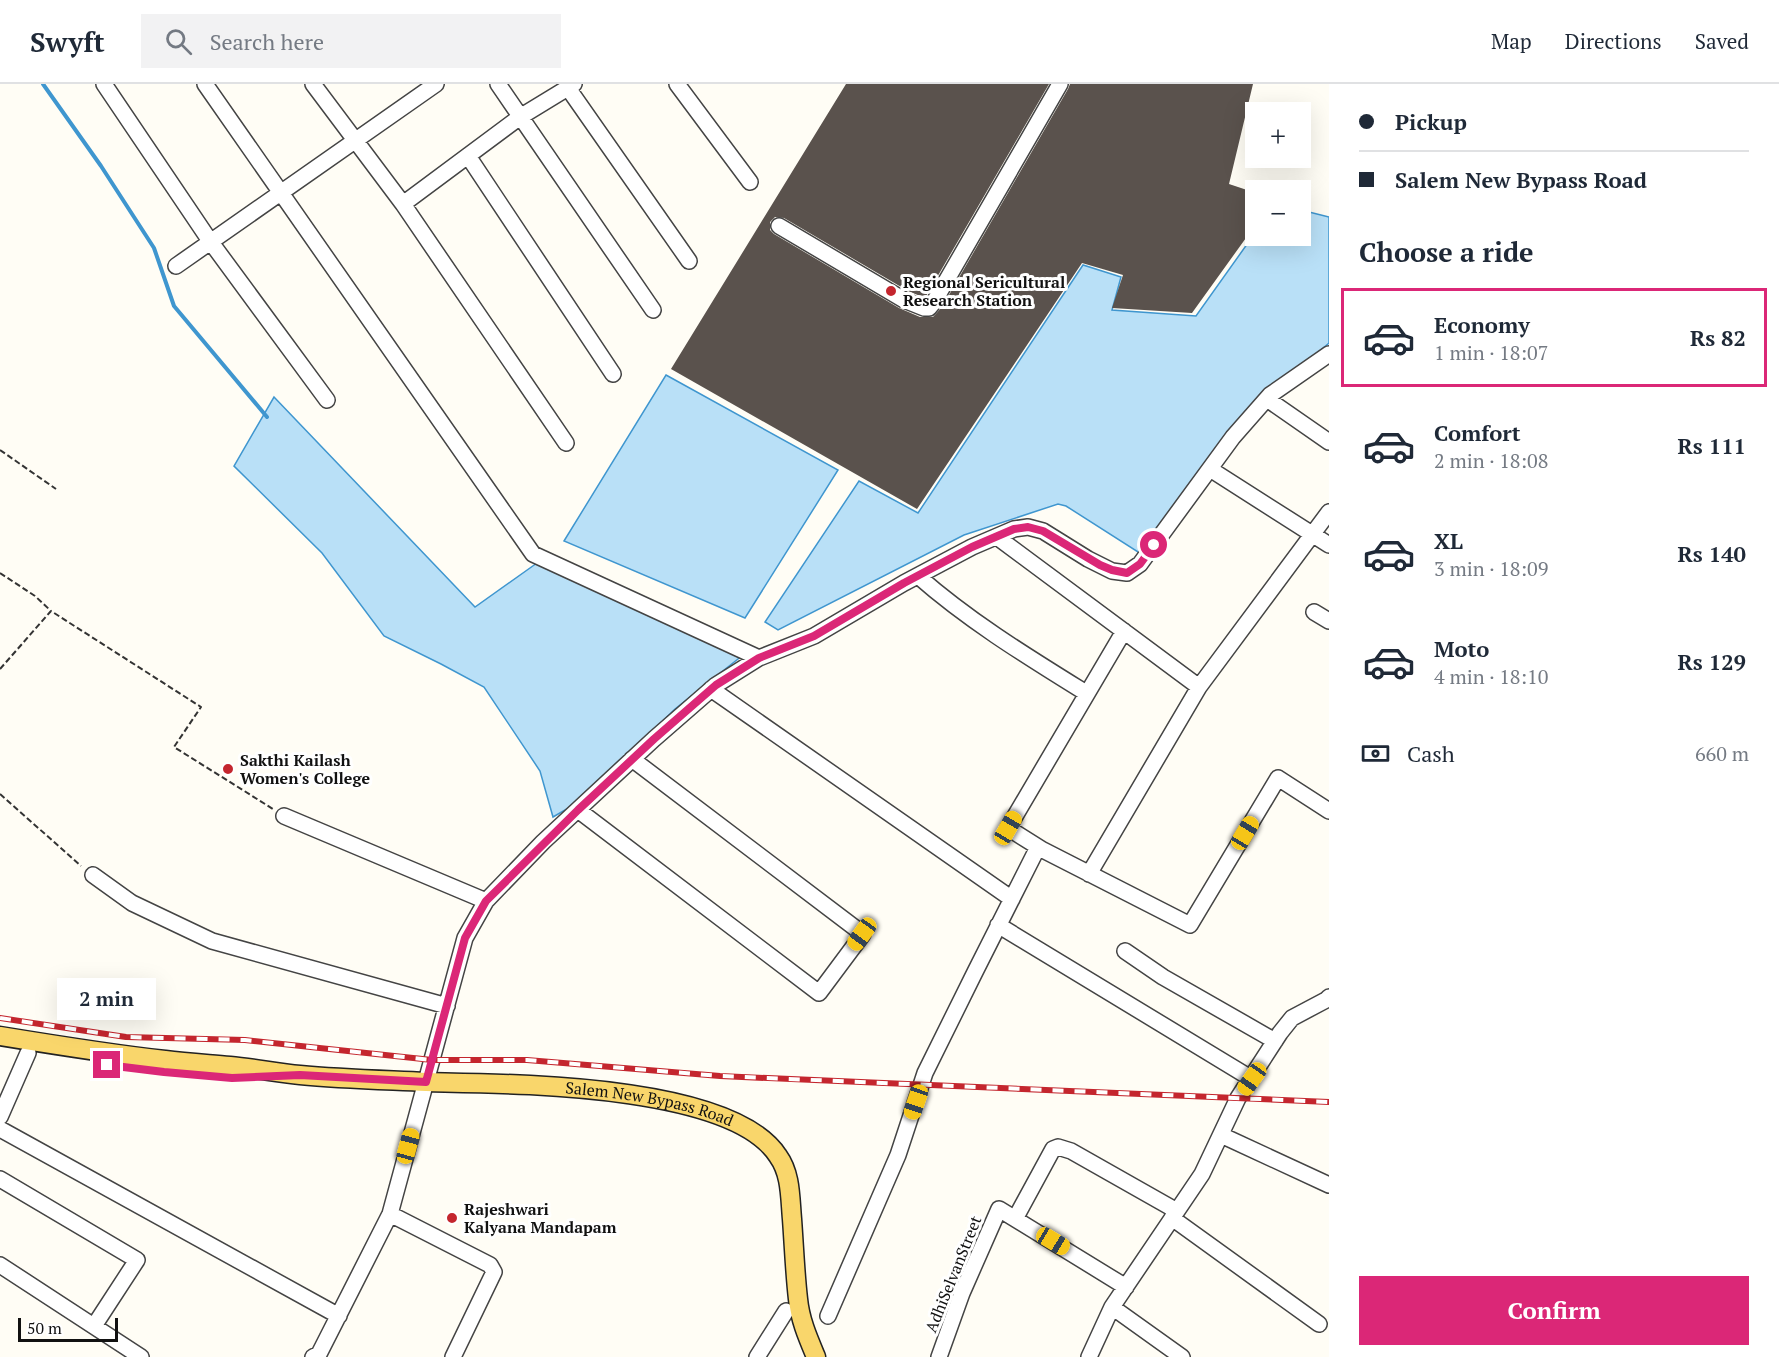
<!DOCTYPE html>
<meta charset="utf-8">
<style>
:root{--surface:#fff;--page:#f2f2f3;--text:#1f2937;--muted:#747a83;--line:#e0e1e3;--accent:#db2777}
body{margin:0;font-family:"PT Serif",serif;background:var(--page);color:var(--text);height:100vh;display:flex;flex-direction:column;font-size:22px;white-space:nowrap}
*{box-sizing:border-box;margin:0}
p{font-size:20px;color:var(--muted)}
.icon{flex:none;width:33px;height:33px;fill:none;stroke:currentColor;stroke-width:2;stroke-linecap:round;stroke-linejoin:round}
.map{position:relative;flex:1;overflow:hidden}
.details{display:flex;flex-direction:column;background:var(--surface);width:450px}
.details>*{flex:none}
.banner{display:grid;align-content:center;height:132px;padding:0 30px;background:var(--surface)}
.buttons{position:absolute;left:1245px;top:18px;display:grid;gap:12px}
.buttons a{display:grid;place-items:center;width:66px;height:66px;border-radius:0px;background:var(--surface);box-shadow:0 6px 24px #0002;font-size:30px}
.scale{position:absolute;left:18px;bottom:15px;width:100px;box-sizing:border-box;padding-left:6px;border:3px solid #111;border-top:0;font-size:16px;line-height:21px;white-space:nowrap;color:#111;-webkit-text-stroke:4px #fff;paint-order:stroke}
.end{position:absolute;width:27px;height:27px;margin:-14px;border:8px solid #db2777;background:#fff;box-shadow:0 0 0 3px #fff}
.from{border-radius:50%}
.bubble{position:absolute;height:42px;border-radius:0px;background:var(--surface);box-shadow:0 6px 24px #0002;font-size:20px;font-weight:700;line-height:42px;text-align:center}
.car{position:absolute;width:18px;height:36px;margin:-18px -9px;border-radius:8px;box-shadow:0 0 4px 2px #0007;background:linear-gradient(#f5c518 24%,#345 0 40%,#f5c518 0 76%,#345 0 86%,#f5c518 0)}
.banner b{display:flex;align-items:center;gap:21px;height:57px;font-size:22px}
.banner b+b{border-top:2px solid var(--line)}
.banner i{width:15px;height:15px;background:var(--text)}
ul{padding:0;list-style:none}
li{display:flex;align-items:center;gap:18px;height:99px;margin:0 12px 9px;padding:0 18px;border:3px solid transparent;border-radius:0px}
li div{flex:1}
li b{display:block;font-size:22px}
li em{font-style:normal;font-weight:700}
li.current{border-color:var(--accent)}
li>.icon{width:54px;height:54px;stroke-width:1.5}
h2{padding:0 30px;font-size:27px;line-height:72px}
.pay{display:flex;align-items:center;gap:15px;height:66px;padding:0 30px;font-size:22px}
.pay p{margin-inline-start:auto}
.cta{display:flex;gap:12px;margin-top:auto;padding:12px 30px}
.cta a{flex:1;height:69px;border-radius:0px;background:var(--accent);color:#fff;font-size:24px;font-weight:700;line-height:69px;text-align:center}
header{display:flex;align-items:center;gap:36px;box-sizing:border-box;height:84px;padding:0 30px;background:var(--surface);border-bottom:2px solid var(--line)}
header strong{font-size:28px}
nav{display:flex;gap:33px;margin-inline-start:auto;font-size:21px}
.search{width:420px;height:54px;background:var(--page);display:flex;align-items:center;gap:15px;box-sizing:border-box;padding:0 21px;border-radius:0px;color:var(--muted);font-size:22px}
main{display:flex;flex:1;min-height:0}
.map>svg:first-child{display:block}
.water{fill:#b9e0f7;stroke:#3f96cf;stroke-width:1.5}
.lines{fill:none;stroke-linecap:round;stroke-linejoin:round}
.stream{stroke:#3f96cf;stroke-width:4}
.building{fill:#5a524d}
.minor-casing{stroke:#444;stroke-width:18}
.major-casing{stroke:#222;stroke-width:21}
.path{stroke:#333;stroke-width:2;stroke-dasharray:6 3;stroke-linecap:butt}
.minor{stroke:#fff;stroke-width:15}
.major{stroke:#f9d66b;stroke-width:18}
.rail-casing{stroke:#c4262e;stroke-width:6}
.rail{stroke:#fff;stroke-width:4;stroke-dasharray:11;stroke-linecap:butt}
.route{stroke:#db2777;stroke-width:8}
.poi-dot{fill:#c4262e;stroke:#fff;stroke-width:2}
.labels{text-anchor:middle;stroke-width:6;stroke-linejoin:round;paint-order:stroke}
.poi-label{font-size:16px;font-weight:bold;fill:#111;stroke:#fff;text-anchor:start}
.street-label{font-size:16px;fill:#111;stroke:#fff}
</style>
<header>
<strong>Swyft</strong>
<div class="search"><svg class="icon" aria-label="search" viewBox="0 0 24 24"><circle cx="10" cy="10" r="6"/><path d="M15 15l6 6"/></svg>Search here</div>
<nav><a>Map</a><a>Directions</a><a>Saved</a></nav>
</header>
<main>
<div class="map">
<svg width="1329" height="1273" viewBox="0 0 1329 1273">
<rect width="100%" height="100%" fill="#fffdf5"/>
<path class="water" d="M1301 126 1329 133V259L1242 334 1138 468 1066 422 1058 420 964 451 778 546 765 538 859 397 918 429 1083 181 1121 193 1112 226 1196 232 1255 149 1256 152H1300Z
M666 291 838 386 745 534 564 457Z
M274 313 475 523 537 479 743 571 675 625 579 718 553 733 540 687 484 603 441 580 384 552 322 469 234 382Z"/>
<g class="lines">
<path class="stream" d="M43 0 101 82 154 164 174 222 267 333"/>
</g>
<path class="building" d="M846 0H1049L925 214 908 207 784 134 775 133 770 138V146L774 150 899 224 920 233H933L942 223 1068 5 1070 0H1253L1229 100 1256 109V140L1192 229 1112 224 1123 191 1082 179 917 425 671 285Z"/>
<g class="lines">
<defs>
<path id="minor" d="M104 0 210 157 327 316
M205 0 533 470 759 574
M313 0 403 120 566 359
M498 0 653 226
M677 0 750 98
M568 4 689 177
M468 72 613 290
M403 120 520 33 574 0
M779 142 904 216 924 224H929L934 218 1060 0
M176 182 436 0
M1267 315 1329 358
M1210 385 1329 461
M997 453 1199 603
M918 492C969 537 1028 573 1086 609
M1314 528 1329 537
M711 605 1012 815
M578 726 819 909 863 850 632 675
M284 732 486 817
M1043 766 1008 744 1124 547
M1089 790 1199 603 1329 428
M93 791 132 819 212 857 447 922
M998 841 1252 995
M1125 867 1163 893 1275 957
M0 1033 28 969
M0 1045 339 1232
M1221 1051 1329 1101
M0 1095 137 1176 94 1242
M390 1130 490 1181 494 1188 453 1273
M1172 1134 1319 1240
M1015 1135 1053 1065 1058 1063 1071 1067 1177 1127
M0 1181 141 1273
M1112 1223 1182 1273
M828 1232 898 1071 925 989 975 888 1036 767 1043 766 1190 841 1278 694 1329 727
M313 1273 319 1270 390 1130 465 854 486 817 543 758 654 655 716 601 759 574 814 552 904 499 972 463 1014 445 1028 443 1043 447 1088 475 1112 487 1127 489 1140 480 1233 353 1270 311 1329 270
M757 1273 786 1227
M939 1273 962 1209 999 1125 1126 1203
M1089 1273 1112 1223 1202 1090 1238 1014 1280 949 1292 934 1326 916 1329 913"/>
<g id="major">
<path id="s1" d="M0 952C55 961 110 970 165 976 187 979 208 980 230 982 254 984 277 989 300 991 342 995 385 996 426 998 508 1000 731 999 778 1072 791 1090 790 1113 792 1135 794 1162 795 1189 798 1215 800 1236 808 1254 816 1273"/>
</g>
</defs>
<use href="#minor" class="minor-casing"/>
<use href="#major" class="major-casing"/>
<path class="path" d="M0 366 56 405
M0 489 35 512 51 527
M0 585 51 527 201 623 174 663 273 725
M0 710 81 782"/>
<use href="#minor" class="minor"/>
<use href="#major" class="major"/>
<defs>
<path id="rail" d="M0 934 126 953 245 956 432 976H527L720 992 1329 1018"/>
</defs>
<use href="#rail" class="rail-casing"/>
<use href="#rail" class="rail"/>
</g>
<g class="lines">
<path class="route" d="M107 981 164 988 232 994 300 991 426 998 465 854 486 817 578 726 654 655 716 601 759 574 814 552 904 499 972 463 1014 445 1028 443 1043 447 1100 481 1112 486 1127 489 1140 480 1154 461"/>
</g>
<g class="poi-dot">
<circle cx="891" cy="207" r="6"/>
<circle cx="228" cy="685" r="6"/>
<circle cx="452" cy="1134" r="6"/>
</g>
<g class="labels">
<g class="poi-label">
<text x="903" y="204">Regional Sericultural<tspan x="903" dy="18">Research Station</tspan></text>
<text x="240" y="682">Sakthi Kailash<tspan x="240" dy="18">Women's College</tspan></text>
<text x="464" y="1131">Rajeshwari<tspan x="464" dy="18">Kalyana Mandapam</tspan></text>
</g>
<g class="street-label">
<text dy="6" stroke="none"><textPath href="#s1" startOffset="654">Salem New Bypass Road</textPath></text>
<text transform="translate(953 1190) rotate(-68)" y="6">AdhiSelvanStreet</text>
</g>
</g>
</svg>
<div class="buttons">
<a>+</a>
<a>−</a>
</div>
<div class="scale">50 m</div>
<i class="end from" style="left:1154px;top:461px"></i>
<i class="end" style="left:107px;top:981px"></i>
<div class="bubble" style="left:57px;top:894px;width:99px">2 min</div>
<i class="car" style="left:1008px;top:744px;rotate:30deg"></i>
<i class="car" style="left:1245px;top:749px;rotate:31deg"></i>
<i class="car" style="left:862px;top:850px;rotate:216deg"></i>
<i class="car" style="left:1252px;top:995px;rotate:215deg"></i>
<i class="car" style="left:916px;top:1018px;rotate:199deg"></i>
<i class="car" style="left:408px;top:1062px;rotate:15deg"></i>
<i class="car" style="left:1053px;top:1157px;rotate:121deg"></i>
</div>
<section class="details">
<div class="banner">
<b><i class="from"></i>Pickup</b>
<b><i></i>Salem New Bypass Road</b>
</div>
<h2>Choose a ride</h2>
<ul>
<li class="current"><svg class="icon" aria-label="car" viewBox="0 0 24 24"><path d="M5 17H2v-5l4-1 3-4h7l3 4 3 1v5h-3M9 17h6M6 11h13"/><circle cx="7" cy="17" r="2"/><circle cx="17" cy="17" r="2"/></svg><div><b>Economy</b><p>1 min · 18:07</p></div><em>Rs 82</em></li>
<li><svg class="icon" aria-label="car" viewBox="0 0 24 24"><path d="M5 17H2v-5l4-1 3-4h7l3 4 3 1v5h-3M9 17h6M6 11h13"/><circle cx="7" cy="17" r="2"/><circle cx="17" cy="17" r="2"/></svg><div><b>Comfort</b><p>2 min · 18:08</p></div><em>Rs 111</em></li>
<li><svg class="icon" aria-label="car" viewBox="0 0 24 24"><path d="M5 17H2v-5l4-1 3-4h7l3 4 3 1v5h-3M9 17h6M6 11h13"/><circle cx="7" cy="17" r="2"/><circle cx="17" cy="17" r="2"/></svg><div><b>XL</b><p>3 min · 18:09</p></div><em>Rs 140</em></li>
<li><svg class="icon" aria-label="car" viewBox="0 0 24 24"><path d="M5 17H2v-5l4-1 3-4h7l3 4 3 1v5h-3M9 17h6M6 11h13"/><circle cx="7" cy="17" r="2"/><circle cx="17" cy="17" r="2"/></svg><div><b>Moto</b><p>4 min · 18:10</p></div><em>Rs 129</em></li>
</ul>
<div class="pay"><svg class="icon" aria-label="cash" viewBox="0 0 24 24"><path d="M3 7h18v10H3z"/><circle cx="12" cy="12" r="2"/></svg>Cash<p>660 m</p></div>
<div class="cta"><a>Confirm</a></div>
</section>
</main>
